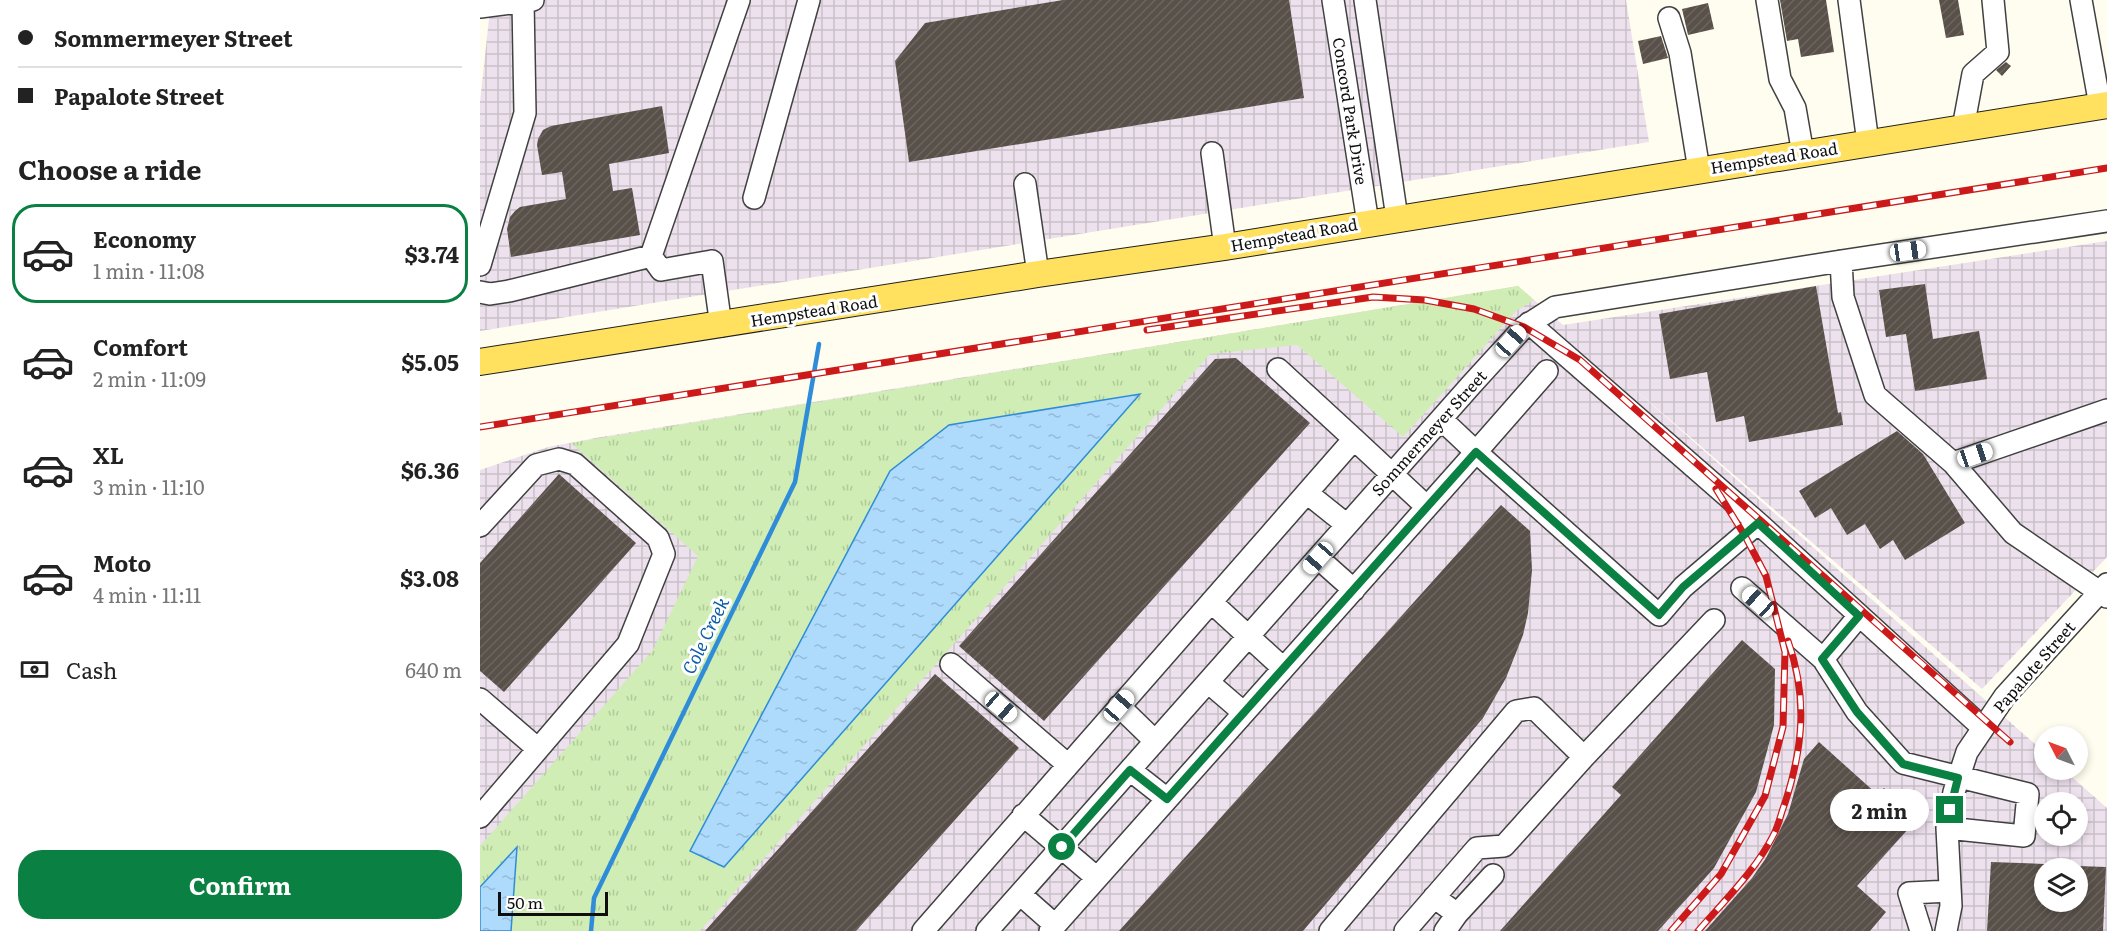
<!DOCTYPE html>
<meta charset="utf-8">
<style>
:root{--surface:#fff;--page:#f6f6f6;--text:#222;--muted:#767676;--line:#e0e0e0;--accent:#0b8043}
body{margin:0;font-family:Literata,serif;background:var(--page);color:var(--text);height:100vh;display:flex;flex-direction:column;font-size:22px;white-space:nowrap}
*{box-sizing:border-box;margin:0}
p{font-size:20px;color:var(--muted)}
.icon{flex:none;width:33px;height:33px;fill:none;stroke:currentColor;stroke-width:2;stroke-linecap:round;stroke-linejoin:round}
.map{position:relative;flex:1;overflow:hidden}
.details{display:flex;flex-direction:column;background:var(--surface);width:480px}
.details>*{flex:none}
.top-card{display:grid;align-content:center;height:132px;padding:0 18px;background:var(--surface)}
.needle{width:39px;rotate:312deg}
.fabs{position:absolute;left:1554px;top:726px;display:grid;gap:12px}
.fabs a{display:grid;place-items:center;width:54px;height:54px;border-radius:50%;background:var(--surface);box-shadow:0 3px 9px #0003;font-size:30px}
.scale{position:absolute;left:18px;bottom:15px;width:110px;box-sizing:border-box;padding-left:6px;border:3px solid #0e0e0e;border-top:0;font-size:16px;line-height:21px;white-space:nowrap;color:#0e0e0e;-webkit-text-stroke:4px #fff;paint-order:stroke}
.end{position:absolute;width:27px;height:27px;margin:-14px;border:8px solid #0b8043;background:#fff;box-shadow:0 0 0 3px #fff}
.from{border-radius:50%}
.bubble{position:absolute;height:42px;border-radius:21px;background:var(--surface);box-shadow:0 3px 9px #0003;font-size:20px;font-weight:700;line-height:42px;text-align:center}
.car{position:absolute;width:18px;height:36px;margin:-18px -9px;border-radius:8px;box-shadow:0 0 4px 2px #0007;background:linear-gradient(#fff 24%,#345 0 40%,#fff 0 76%,#345 0 86%,#fff 0)}
.top-card b{display:flex;align-items:center;gap:21px;height:57px;font-size:22px}
.top-card b+b{border-top:2px solid var(--line)}
.top-card i{width:15px;height:15px;background:var(--text)}
ul{padding:0;list-style:none}
li{display:flex;align-items:center;gap:18px;height:99px;margin:0 12px 9px;padding:0 6px;border:3px solid transparent;border-radius:24px}
li div{flex:1}
li b{display:block;font-size:22px}
li em{font-style:normal;font-weight:700}
li.on{border-color:var(--accent)}
li>.icon{width:54px;height:54px;stroke-width:1.5}
h2{padding:0 18px;font-size:27px;line-height:72px}
.pay{display:flex;align-items:center;gap:15px;height:66px;padding:0 18px;font-size:22px}
.pay p{margin-inline-start:auto}
.action{display:flex;gap:12px;margin-top:auto;padding:12px 18px}
.action a{flex:1;height:69px;border-radius:24px;background:var(--accent);color:#fff;font-size:24px;font-weight:700;line-height:69px;text-align:center}
main{display:flex;flex:1;min-height:0}
.map>svg:first-child{display:block}
.industrial{fill:url(#industrial-grid);fill-rule:evenodd}
.grass{fill:url(#grass-tufts)}
.water{fill:url(#water-ripples);stroke:#2e8cd9;stroke-width:1.5}
.lines{fill:none;stroke-linecap:round;stroke-linejoin:round}
.stream{stroke:#2e8cd9;stroke-width:4.5}
.building{fill:url(#building-hatch)}
.minor-casing{stroke:#414141;stroke-width:24}
.major-casing{stroke:#1f1f1f;stroke-width:28}
.minor{stroke:#fff;stroke-width:21}
.major{stroke:#ffe15f;stroke-width:26}
.rail-casing{stroke:#cb1a19;stroke-width:7}
.rail{stroke:#fff;stroke-width:4.5;stroke-dasharray:14;stroke-linecap:butt}
.route{stroke:#0b8043;stroke-width:8}
.labels{text-anchor:middle;stroke-width:6;stroke-linejoin:round;paint-order:stroke}
.street-label{font-size:16px;fill:#0e0e0e;stroke:#fff}
.water-label{font-size:18px;font-style:italic;fill:#0b5dab;stroke:#fff}
</style>
<main>
<section class="details">
<div class="top-card">
<b><i class="from"></i>Sommermeyer Street</b>
<b><i></i>Papalote Street</b>
</div>
<h2>Choose a ride</h2>
<ul>
<li class="on"><svg class="icon" aria-label="car" viewBox="0 0 24 24"><path d="M5 17H2v-5l4-1 3-4h7l3 4 3 1v5h-3M9 17h6M6 11h13"/><circle cx="7" cy="17" r="2"/><circle cx="17" cy="17" r="2"/></svg><div><b>Economy</b><p>1 min · 11:08</p></div><em>$3.74</em></li>
<li><svg class="icon" aria-label="car" viewBox="0 0 24 24"><path d="M5 17H2v-5l4-1 3-4h7l3 4 3 1v5h-3M9 17h6M6 11h13"/><circle cx="7" cy="17" r="2"/><circle cx="17" cy="17" r="2"/></svg><div><b>Comfort</b><p>2 min · 11:09</p></div><em>$5.05</em></li>
<li><svg class="icon" aria-label="car" viewBox="0 0 24 24"><path d="M5 17H2v-5l4-1 3-4h7l3 4 3 1v5h-3M9 17h6M6 11h13"/><circle cx="7" cy="17" r="2"/><circle cx="17" cy="17" r="2"/></svg><div><b>XL</b><p>3 min · 11:10</p></div><em>$6.36</em></li>
<li><svg class="icon" aria-label="car" viewBox="0 0 24 24"><path d="M5 17H2v-5l4-1 3-4h7l3 4 3 1v5h-3M9 17h6M6 11h13"/><circle cx="7" cy="17" r="2"/><circle cx="17" cy="17" r="2"/></svg><div><b>Moto</b><p>4 min · 11:11</p></div><em>$3.08</em></li>
</ul>
<div class="pay"><svg class="icon" aria-label="cash" viewBox="0 0 24 24"><path d="M3 7h18v10H3z"/><circle cx="12" cy="12" r="2"/></svg>Cash<p>640 m</p></div>
<div class="action"><a>Confirm</a></div>
</section>
<div class="map">
<svg width="1627" height="931" viewBox="0 0 1627 931">
<defs>
<pattern id="industrial-grid" width="8" height="8" patternUnits="userSpaceOnUse" patternTransform="scale(1.5)"><rect width="8" height="8" fill="#ede1ed"/><path d="M0 4h8M4 0v8" fill="none" stroke="#cac0ca"/></pattern>
<pattern id="grass-tufts" width="24" height="20" patternUnits="userSpaceOnUse" patternTransform="scale(1.5)"><rect width="24" height="20" fill="#cfedb4"/><path d="M3 7l-1-3M5 7V3M7 7l1-3M15 17l-1-3M17 17v-4M19 17l1-3" fill="none" stroke="#b1ca9a"/></pattern>
<pattern id="water-ripples" width="26" height="14" patternUnits="userSpaceOnUse" patternTransform="scale(1.5)"><rect width="26" height="14" fill="#aedafc"/><path d="M2 4q2-2 4 0t4 0M15 11q2-2 4 0t4 0" fill="none" stroke="#94bad7"/></pattern>
<pattern id="building-hatch" width="6" height="6" patternUnits="userSpaceOnUse" patternTransform="scale(1.5)"><rect width="6" height="6" fill="#585049"/><path d="M-1 1l2-2M0 6l6-6M5 7l2-2" fill="none" stroke="#6b655f"/></pattern>
</defs>
<rect width="100%" height="100%" fill="#fffdef"/>
<path class="industrial" d="M11 0H1146L1169 142 0 331V102Z
M1627 241V557L1502 689 1151 386 1564 752V770H1584L1627 808V931H0V470L68 447 121 437 1038 286 1083 325ZM1564 802H1598V836H1564ZM1564 868H1598V902H1564Z"/>
<path class="grass" d="M1038 286 1054 300 1036 311 923 437 817 345 730 354 220 931H0V846L173 650 218 556 91 443Z"/>
<path class="water" d="M660 394 244 867 210 851 410 471 469 425Z
M37 847 31 931H0V887Z"/>
<g class="lines">
<path class="stream" d="M111 931 114 898 315 482 339 344"/>
</g>
<path class="building" d="M583 0H809L824 98 429 162 415 61 445 23Z
M1300 0H1346L1354 52 1321 57 1318 39 1307 41Z
M1459 0H1478L1484 35 1466 38Z
M1228 3 1234 29 1208 35 1202 9Z
M1181 36 1188 58 1163 64 1158 41Z
M1526 62 1531 66 1522 76 1516 70Z
M182 106 189 153 129 164 133 191 152 188 160 235 31 257 27 229 30 217 35 211 40 207 86 199 82 172 62 175 57 145 58 139 63 130 71 126Z
M1445 284 1453 339 1499 331 1507 379 1435 391 1426 334 1406 337 1399 290Z
M1336 286 1358 413 1361 412 1363 425 1269 442 1264 416 1236 422 1227 372 1190 379 1179 314Z
M756 358 830 423 564 721 479 646 735 359Z
M1417 431 1443 454 1485 523 1425 560 1413 540 1400 549 1385 524 1367 535 1351 508 1335 518 1319 491Z
M79 474 156 543 24 692 0 671V563Z
M1021 505 1050 531 1052 570 1048 613 1043 635 1026 678 1003 718 823 931H639Z
M1262 640 1295 669 1294 725 1276 792 1234 868 1178 931H1020L1141 795 1132 787Z
M455 674 539 748 376 931H225Z
M1339 742 1398 795 1404 788 1438 818 1377 886 1406 912 1390 931H1225L1272 878 1286 858 1308 814 1324 759Z
M1511 862 1564 864V902H1598V866L1626 867 1623 931H1507Z"/>
<g class="lines">
<defs>
<path id="minor" d="M853 0 888 223
M885 0 917 218
M1287 0 1300 79 1315 108 1323 154
M1369 0 1388 143
M1601 0 1620 106
M0 7 53 0
M1189 18 1200 53 1219 170
M1483 128 1493 74 1518 52 1513 0
M732 153 745 247
M545 184 558 274
M274 198 329 0
M1361 261 1363 297 1395 395 1473 463 1533 533 1627 597
M0 265 45 113 43 1
M0 292 10 294 29 291 171 256
M1049 323 1278 523 1503 728
M241 326 232 261 181 270 171 256 259 0
M1067 371 996 452 1179 615 1203 587 1278 523
M874 439 947 507
M1473 463 1627 410
M827 493 867 525
M0 526 56 465 79 459 95 464 178 538 184 554 148 644 0 817
M838 558 874 590
M1262 588 1343 659 1379 616
M731 602 803 668
M1343 659 1377 712 1423 763 1548 794 1544 836 1467 828
M471 664 587 764
M728 682 764 713
M0 699 58 749
M639 706 675 741
M650 770 687 799
M543 815 617 878
M540 894 575 925
M954 897 977 914 1013 875
M443 931 874 439 798 369
M507 931 992 384 1044 327 1075 307 1361 261 1627 221
M570 931 996 452 961 419
M850 931 1036 711 1054 708 1104 757 1234 620
M925 931 997 848 1024 846 1104 757
M965 931 977 914
M1441 931 1429 893 1470 891
M1466 931 1471 906 1467 828 1474 792 1487 752 1525 696 1627 584"/>
<path id="major" d="M0 362 558 274 745 247 1627 105"/>
</defs>
<use href="#minor" class="minor-casing"/>
<use href="#major" class="major-casing"/>
<use href="#minor" class="minor"/>
<use href="#major" class="major"/>
<defs>
<path id="rail" d="M667 330 893 297 945 300 994 309 1044 327 1100 360 1530 742
M0 427 1627 168
M1191 931 1241 874 1285 796 1303 727 1305 652 1286 576 1265 536 1236 489
M1218 931C1245 900 1276 870 1294 834 1299 824 1301 813 1305 803 1323 747 1328 698 1308 641"/>
</defs>
<use href="#rail" class="rail-casing"/>
<use href="#rail" class="rail"/>
</g>
<g class="lines">
<path class="route" d="M582 847 650 770 687 799 996 452 1179 615 1203 587 1278 523 1379 616 1342 659 1377 712 1423 764 1478 778 1470 810"/>
</g>
<g class="labels">
<g class="street-label">
<text transform="translate(870 111) rotate(81)" y="6">Concord Park Drive</text>
<text transform="translate(1294 158) rotate(-9)" y="6">Hempstead Road</text>
<text transform="translate(814 235) rotate(-10)" y="6">Hempstead Road</text>
<text transform="translate(334 311) rotate(-9)" y="6">Hempstead Road</text>
<text transform="translate(949 433) rotate(-48)" y="6">Sommermeyer Street</text>
<text transform="translate(1554 667) rotate(-49)" y="6">Papalote Street</text>
</g>
<g class="water-label">
<text transform="translate(226 636) rotate(-64)" y="6">Cole Creek</text>
</g>
</g>
</svg>
<div class="fabs">
<a><svg class="needle" viewBox="-14 -14 28 28"><path d="M0-13l5 13h-10z" fill="#e53935"/><path d="M0 13l5-13h-10z" fill="#767676"/></svg></a>
<a><svg class="icon" aria-label="locate" viewBox="0 0 24 24"><circle cx="12" cy="12" r="6"/><path d="M12 2v4M12 18v4M2 12h4M18 12h4"/></svg></a>
<a><svg class="icon" aria-label="layers" viewBox="0 0 24 24"><path d="M12 4l9 5-9 5-9-5zM3 14l9 5 9-5"/></svg></a>
</div>
<div class="scale">50 m</div>
<i class="end from" style="left:582px;top:847px"></i>
<i class="end" style="left:1470px;top:810px"></i>
<div class="bubble" style="left:1350px;top:789px;width:99px">2 min</div>
<i class="car" style="left:1428px;top:251px;rotate:82deg"></i>
<i class="car" style="left:1031px;top:341px;rotate:42deg"></i>
<i class="car" style="left:1495px;top:455px;rotate:71deg"></i>
<i class="car" style="left:838px;top:558px;rotate:221deg"></i>
<i class="car" style="left:1278px;top:602px;rotate:312deg"></i>
<i class="car" style="left:639px;top:706px;rotate:41deg"></i>
<i class="car" style="left:521px;top:707px;rotate:131deg"></i>
</div>
</main>
